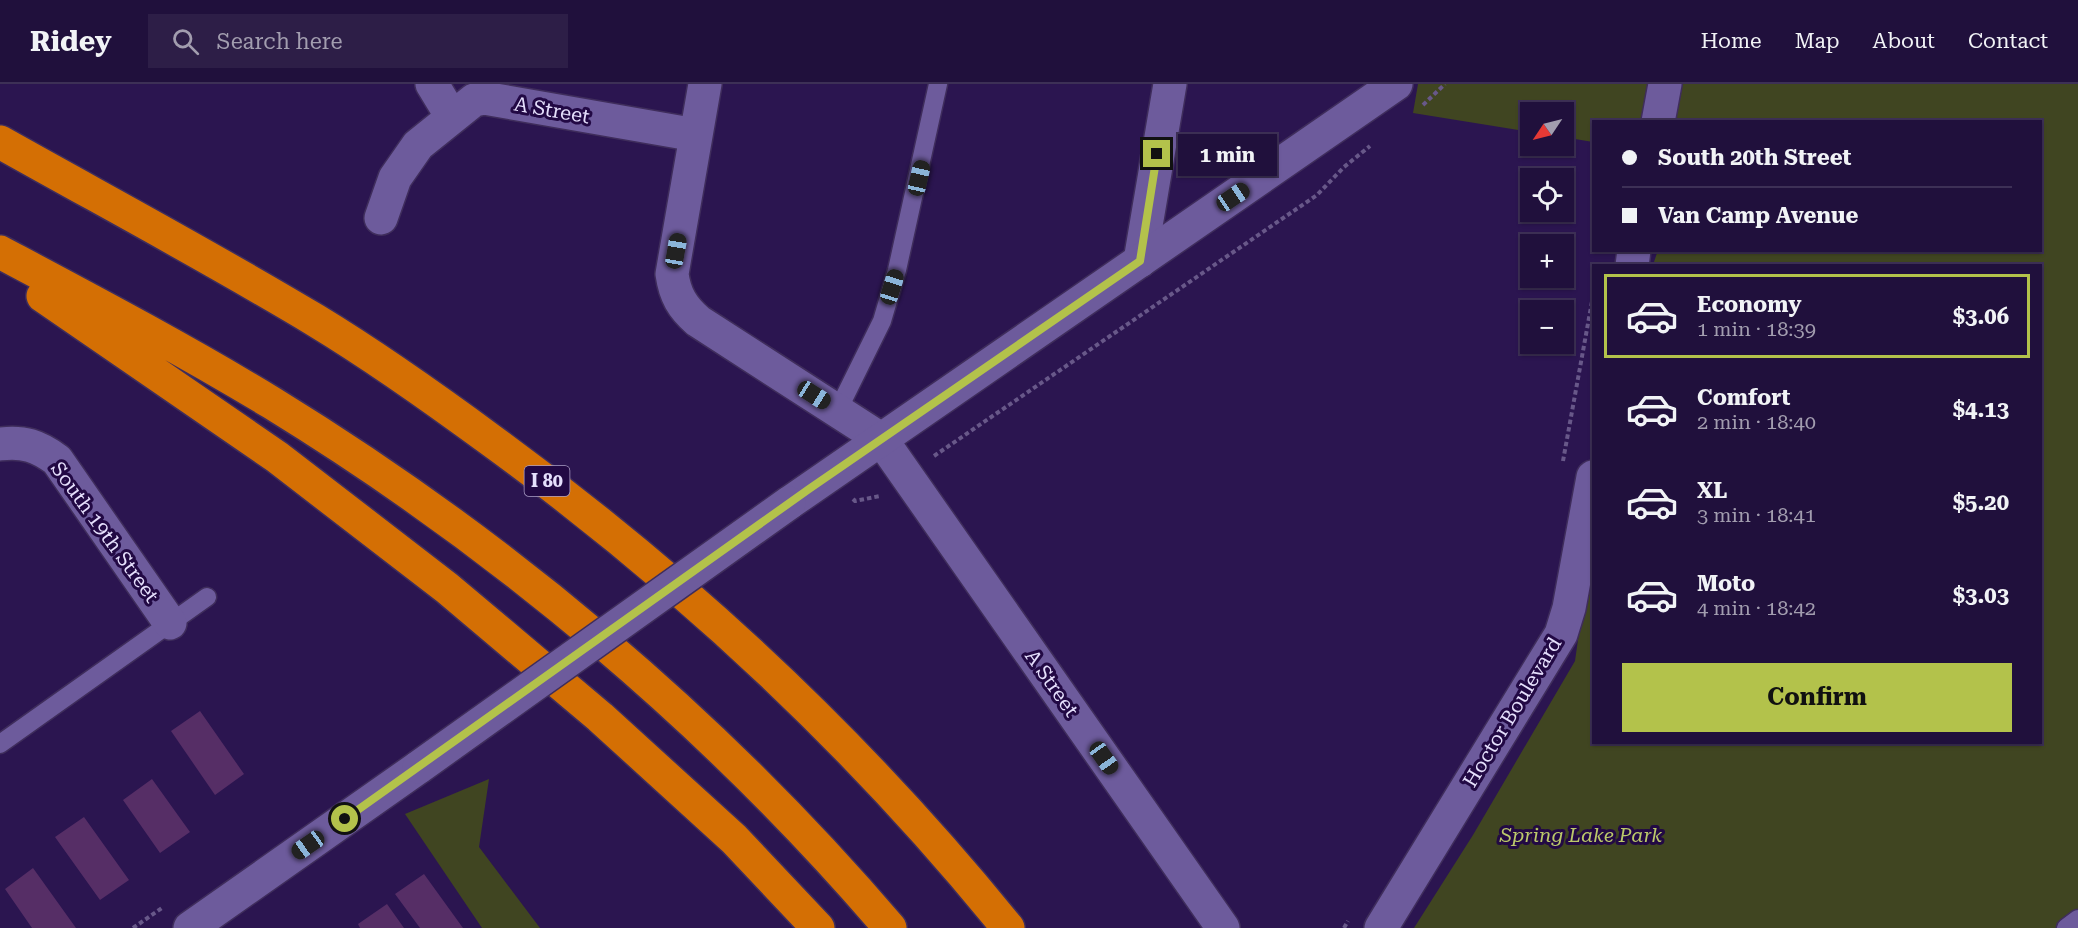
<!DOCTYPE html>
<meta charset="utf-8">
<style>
:root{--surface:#20103c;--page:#2d1e47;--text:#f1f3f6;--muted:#a29daf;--line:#3d3056;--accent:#b3c24b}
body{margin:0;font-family:"Roboto Serif",serif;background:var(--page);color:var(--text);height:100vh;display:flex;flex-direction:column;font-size:22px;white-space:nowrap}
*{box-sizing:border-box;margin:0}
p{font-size:20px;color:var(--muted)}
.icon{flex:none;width:33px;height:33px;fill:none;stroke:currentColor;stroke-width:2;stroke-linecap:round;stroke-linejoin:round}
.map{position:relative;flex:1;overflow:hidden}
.sheet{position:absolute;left:1592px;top:180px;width:450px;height:480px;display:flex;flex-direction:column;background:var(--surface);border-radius:0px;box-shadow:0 2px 4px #0004,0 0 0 2px var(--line)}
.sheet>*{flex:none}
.banner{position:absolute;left:1592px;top:36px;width:450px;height:132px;border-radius:0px;box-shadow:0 2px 4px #0004,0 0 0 2px var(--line);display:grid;align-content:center;height:132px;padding:0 30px;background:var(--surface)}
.needle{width:39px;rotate:235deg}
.fabs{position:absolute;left:1520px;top:18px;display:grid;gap:12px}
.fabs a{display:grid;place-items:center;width:54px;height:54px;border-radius:0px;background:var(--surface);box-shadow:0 2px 4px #0004,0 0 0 2px var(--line);font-size:30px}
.end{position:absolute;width:27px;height:27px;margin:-14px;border:8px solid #b3c24b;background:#111;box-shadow:0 0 0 3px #111}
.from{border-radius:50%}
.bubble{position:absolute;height:42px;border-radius:0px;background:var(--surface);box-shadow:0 2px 4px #0004,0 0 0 2px var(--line);font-size:20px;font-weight:700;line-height:42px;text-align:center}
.car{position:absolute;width:18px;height:36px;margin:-18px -9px;border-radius:8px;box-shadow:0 0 4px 2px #0007;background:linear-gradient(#222 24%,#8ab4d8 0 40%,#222 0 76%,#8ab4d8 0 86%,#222 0)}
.banner b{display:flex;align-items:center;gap:21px;height:57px;font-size:22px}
.banner b+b{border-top:2px solid var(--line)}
.banner i{width:15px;height:15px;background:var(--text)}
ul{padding:10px 0 0;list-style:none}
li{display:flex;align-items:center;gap:18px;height:84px;margin:0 12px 9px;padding:0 18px;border:3px solid transparent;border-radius:0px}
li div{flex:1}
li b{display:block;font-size:22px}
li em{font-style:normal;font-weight:700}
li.selected{border-color:var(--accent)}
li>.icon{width:54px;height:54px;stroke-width:1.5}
.action{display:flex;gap:12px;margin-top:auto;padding:12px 30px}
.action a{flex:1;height:69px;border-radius:0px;background:var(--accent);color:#111;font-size:24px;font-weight:700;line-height:69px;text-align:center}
header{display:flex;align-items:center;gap:36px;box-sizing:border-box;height:84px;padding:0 30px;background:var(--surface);border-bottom:2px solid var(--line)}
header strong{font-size:28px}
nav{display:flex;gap:33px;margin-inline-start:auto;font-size:21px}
.search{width:420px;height:54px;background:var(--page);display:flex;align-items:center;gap:15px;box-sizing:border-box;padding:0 21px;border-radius:0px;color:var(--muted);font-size:22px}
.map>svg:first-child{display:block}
.green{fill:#404521}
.building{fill:#562e66}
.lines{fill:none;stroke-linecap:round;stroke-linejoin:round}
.service-casing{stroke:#3f2d5c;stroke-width:21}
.minor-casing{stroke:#3f2d5c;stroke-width:36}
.tertiary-casing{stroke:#3f2d5c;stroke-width:36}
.motorway-casing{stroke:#3f2d5c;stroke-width:36}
.path{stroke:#685889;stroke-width:4;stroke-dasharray:4.5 3;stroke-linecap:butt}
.service{stroke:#6d5b9c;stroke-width:18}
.minor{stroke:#6d5b9c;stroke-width:33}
.tertiary{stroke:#6d5b9c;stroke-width:33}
.motorway{stroke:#d46f04;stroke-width:33}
.tertiary-bridge-casing{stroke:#3f2d5c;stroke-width:36;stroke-linecap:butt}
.tertiary-bridge{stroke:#6d5b9c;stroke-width:33}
.route{stroke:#b3c24b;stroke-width:8}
.labels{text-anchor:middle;stroke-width:6;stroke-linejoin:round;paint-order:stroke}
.shield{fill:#220944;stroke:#aa9fc5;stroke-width:1.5}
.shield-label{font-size:18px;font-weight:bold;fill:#e5dffc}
.street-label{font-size:20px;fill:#e5dffc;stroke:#220944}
.park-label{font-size:20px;font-style:italic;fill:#bbc96a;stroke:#220944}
</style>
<header>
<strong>Ridey</strong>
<div class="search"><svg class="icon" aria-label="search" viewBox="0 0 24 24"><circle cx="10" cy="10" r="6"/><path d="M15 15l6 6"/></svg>Search here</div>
<nav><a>Home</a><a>Map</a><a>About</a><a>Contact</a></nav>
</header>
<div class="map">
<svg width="2078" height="844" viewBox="0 0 2078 844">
<rect width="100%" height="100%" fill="#2b1550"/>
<path class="green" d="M1418 0H2078V844H1414L1473 751 1575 577 1593 449V658H2040V182L1653 181 1658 166H2040V38H1593V58L1563 53V28H1530V48L1413 29Z
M489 695 479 763 540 844H482L405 730Z"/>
<path class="building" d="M200 627 244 690 215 711 171 647Z
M152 695 190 748 160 769 123 716Z
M84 733 129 796 100 816 55 753Z
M33 784 76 844H32L5 805Z
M424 790 463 844H420L395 810Z
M387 820 404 844H360L358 840Z"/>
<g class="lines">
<defs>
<path id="service" d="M838 326 882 237 897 186 938 0
M0 660 207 513
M2066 844 2078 835"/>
<path id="minor" d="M432 0 452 33
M705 0 672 190C675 211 682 223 698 237L881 355 1223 844
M1658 38 1665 0
M381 134 395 94 418 61 474 16 484 14 696 51
M1140 177 1170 0
M1632 182 1634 166
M0 360C24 357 38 362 57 376L170 539
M1381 844 1561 550 1569 524 1593 393"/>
<path id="tertiary" d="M789 419 1396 0
M190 844 419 683"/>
<path id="motorway" d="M0 58C105 117 212 174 315 236 376 273 435 315 492 357 684 497 858 659 1008 844
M0 168C92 217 183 265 272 319 503 461 714 638 890 844
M43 212 277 373 447 504 600 633 734 755 818 844"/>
</defs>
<use href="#service" class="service-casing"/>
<use href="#minor" class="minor-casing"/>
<use href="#tertiary" class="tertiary-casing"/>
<use href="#motorway" class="motorway-casing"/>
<path class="path" d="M1423 21 1445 0
M934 372 1317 111 1344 83 1370 62
M1563 377 1593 212
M853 415 855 417 880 412
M133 844 162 824
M1344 844 1348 837"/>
<use href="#service" class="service"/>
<use href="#minor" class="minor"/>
<use href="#tertiary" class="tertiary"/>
<use href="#motorway" class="motorway"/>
<defs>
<path id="tertiary-bridge" d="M419 683 789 419"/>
</defs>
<use href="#tertiary-bridge" class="tertiary-bridge-casing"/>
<use href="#tertiary-bridge" class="tertiary-bridge"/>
</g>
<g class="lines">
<path class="route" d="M345 735 809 405 1140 177 1157 70"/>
</g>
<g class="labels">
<rect class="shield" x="524.5" y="382" width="45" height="30" rx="4.5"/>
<g class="shield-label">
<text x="547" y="403">I 80</text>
</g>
<g class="street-label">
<text transform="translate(552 26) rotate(10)" y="7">A Street</text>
<text transform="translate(105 448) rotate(54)" y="7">South 19th Street</text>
<text transform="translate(1052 599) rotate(55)" y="7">A Street</text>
<text transform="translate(1512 628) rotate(-59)" y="7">Hoctor Boulevard</text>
</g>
<g class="park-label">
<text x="1581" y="758">Spring Lake Park</text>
</g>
</g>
</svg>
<div class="fabs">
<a><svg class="needle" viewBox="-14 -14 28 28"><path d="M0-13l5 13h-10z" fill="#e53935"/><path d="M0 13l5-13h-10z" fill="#a29daf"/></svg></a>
<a><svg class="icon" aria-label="locate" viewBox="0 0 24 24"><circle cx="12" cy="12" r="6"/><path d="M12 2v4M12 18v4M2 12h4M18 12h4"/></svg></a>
<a>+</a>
<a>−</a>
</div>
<i class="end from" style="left:345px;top:735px"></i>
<i class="end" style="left:1157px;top:70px"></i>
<div class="bubble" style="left:1178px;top:50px;width:99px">1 min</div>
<i class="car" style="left:919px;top:94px;rotate:13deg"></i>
<i class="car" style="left:1233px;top:113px;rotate:56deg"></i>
<i class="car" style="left:676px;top:167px;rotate:10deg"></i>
<i class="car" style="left:892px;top:203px;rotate:17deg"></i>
<i class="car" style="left:814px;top:311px;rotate:122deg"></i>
<i class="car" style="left:1104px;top:674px;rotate:145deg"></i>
<i class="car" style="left:308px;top:761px;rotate:235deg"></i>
<div class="banner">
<b><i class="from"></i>South 20th Street</b>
<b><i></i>Van Camp Avenue</b>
</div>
<section class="sheet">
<ul>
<li class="selected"><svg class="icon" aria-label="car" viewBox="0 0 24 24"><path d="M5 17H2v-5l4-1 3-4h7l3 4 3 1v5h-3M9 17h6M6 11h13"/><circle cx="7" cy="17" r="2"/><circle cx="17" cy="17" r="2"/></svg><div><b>Economy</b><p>1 min · 18:39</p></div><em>$3.06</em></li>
<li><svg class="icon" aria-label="car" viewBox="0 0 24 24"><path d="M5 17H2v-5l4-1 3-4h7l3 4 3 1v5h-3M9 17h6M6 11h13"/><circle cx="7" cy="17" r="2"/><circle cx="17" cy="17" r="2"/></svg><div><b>Comfort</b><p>2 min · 18:40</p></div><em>$4.13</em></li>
<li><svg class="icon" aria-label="car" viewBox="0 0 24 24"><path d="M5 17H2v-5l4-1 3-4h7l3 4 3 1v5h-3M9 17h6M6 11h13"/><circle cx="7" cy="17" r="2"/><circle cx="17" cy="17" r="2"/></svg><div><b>XL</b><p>3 min · 18:41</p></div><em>$5.20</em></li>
<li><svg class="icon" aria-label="car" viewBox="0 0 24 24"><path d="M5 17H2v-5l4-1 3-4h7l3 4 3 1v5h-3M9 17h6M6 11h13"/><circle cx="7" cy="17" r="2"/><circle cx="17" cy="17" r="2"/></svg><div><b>Moto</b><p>4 min · 18:42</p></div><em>$3.03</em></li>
</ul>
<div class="action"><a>Confirm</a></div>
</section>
</div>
